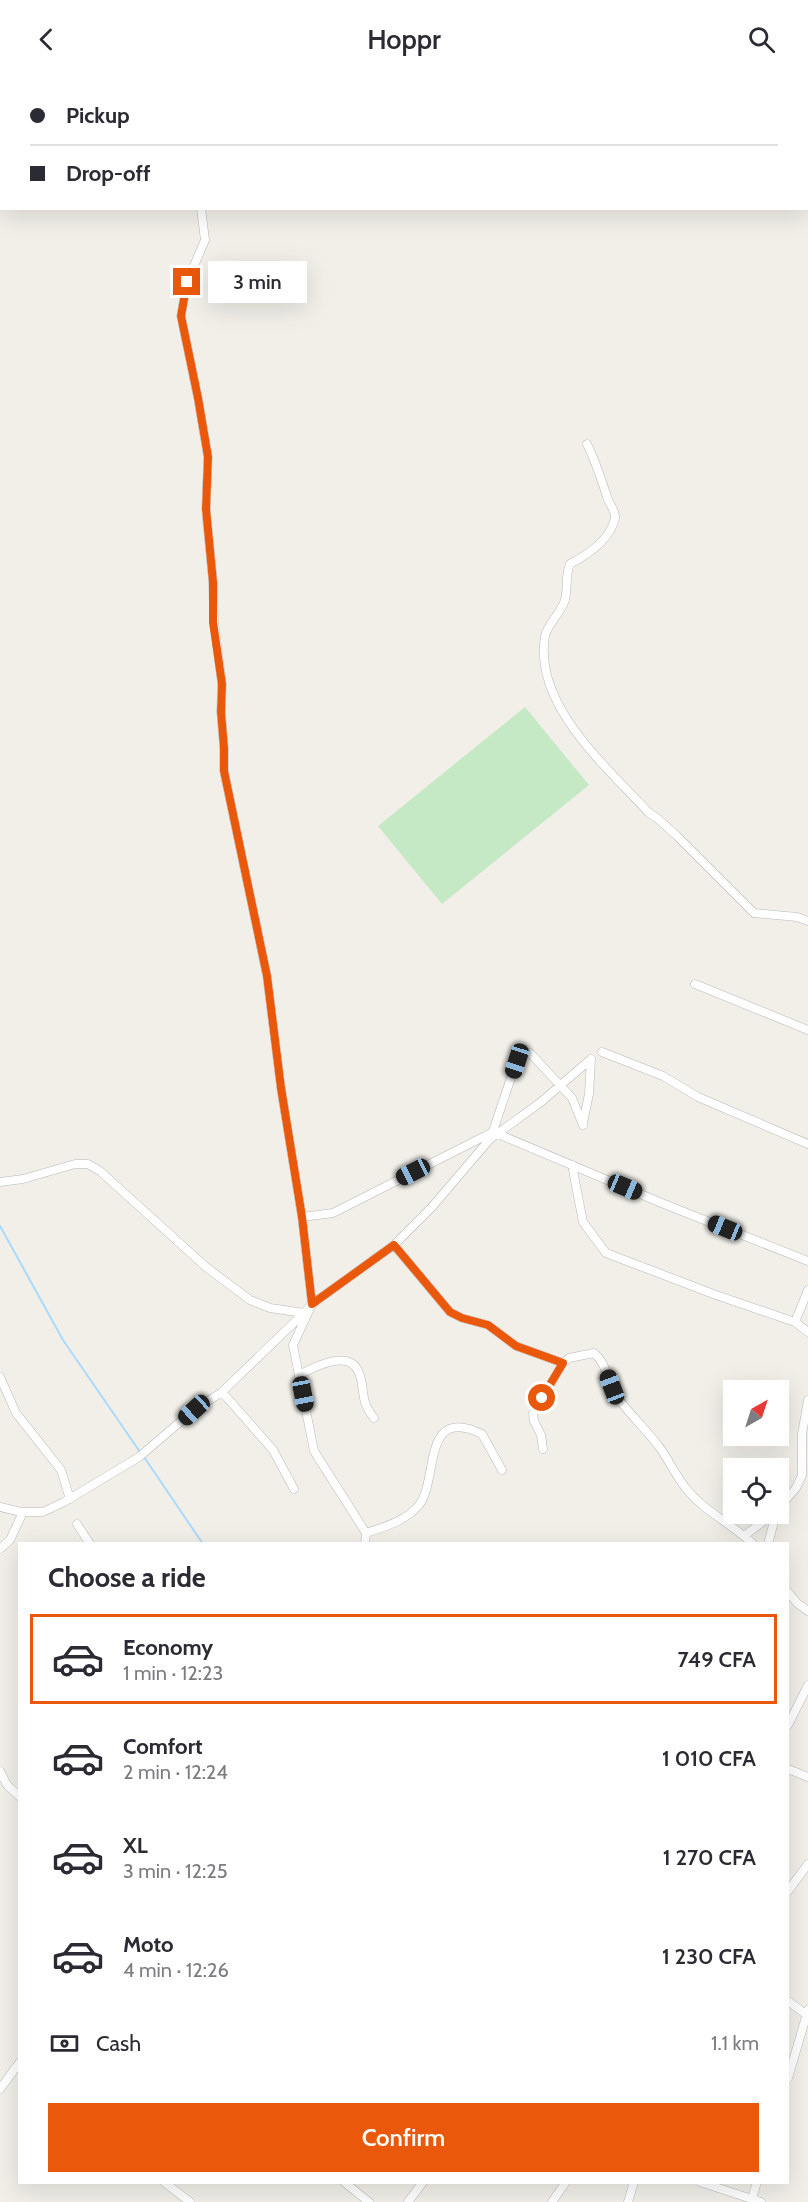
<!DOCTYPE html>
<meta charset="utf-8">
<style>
:root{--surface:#fff;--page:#f7f7f7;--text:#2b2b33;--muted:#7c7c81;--line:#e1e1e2;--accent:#ea580c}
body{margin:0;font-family:Cabin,sans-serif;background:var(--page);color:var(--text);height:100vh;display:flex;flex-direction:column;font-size:22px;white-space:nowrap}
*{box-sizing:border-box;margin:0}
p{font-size:20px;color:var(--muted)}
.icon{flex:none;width:33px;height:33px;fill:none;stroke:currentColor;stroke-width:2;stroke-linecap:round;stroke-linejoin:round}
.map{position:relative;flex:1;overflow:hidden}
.panel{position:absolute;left:18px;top:1464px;width:771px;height:642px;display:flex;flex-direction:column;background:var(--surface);border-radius:0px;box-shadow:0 6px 24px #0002}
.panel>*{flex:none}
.banner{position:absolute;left:0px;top:0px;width:808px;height:132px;box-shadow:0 6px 24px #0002;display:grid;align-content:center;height:132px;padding:0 30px;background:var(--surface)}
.needle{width:39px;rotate:39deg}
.tools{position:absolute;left:723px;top:1302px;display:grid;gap:12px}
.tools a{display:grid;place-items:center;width:66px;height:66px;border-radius:0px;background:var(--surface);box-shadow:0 6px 24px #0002;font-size:30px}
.end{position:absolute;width:27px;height:27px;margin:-14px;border:8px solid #ea580c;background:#fff;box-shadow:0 0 0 3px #fff}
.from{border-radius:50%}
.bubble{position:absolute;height:42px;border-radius:0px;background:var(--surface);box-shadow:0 6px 24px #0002;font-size:20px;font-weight:600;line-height:42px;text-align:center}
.car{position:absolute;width:18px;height:36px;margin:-18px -9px;border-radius:8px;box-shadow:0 0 4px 2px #0007;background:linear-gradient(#222 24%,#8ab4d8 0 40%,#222 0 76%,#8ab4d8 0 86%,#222 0)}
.banner b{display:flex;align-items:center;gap:21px;height:57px;font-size:22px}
.banner b+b{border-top:2px solid var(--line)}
.banner i{width:15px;height:15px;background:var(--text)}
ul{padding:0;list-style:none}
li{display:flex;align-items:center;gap:18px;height:90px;margin:0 12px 9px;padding:0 18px;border:3px solid transparent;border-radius:0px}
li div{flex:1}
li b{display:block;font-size:22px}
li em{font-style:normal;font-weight:600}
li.on{border-color:var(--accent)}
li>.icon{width:54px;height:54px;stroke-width:1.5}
h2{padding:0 30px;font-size:27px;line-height:72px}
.pay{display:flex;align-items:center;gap:15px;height:66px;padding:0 30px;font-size:22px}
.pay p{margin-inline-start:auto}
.primary-button{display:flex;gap:12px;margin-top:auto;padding:12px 30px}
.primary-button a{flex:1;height:69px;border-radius:0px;background:var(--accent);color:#fff;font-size:24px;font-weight:600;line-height:69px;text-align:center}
header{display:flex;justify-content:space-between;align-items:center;height:78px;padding:0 30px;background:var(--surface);font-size:27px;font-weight:600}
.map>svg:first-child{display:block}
.grass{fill:#c5e8c5}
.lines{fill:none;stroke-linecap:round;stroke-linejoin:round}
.stream{stroke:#aadaff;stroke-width:2}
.minor-casing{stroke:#b5b8bc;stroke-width:9}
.minor{stroke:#fff;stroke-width:8}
.route{stroke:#ea580c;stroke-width:8}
</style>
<header><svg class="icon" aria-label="back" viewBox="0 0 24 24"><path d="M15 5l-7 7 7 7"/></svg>Hoppr<svg class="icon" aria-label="search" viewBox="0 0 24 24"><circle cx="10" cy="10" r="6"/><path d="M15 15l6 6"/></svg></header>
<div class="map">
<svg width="808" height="2124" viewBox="0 0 808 2124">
<rect width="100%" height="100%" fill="#f1efe8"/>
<path class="grass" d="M525 629 589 707 442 826 378 748Z"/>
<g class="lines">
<path class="stream" d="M0 1148 63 1262 140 1374
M144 1379 203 1466"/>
<defs>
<path id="minor" d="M168 2 169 0
M201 130 205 162 187 204 181 238 198 320 208 379 206 431 213 504 214 544 222 606 221 634 224 670V693L267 898 281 1010 302 1139 312 1226 293 1267 314 1373 366 1455 365 1466
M587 366C596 384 601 400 607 419 609 425 616 434 615 440 611 461 587 477 570 486 565 497 568 510 565 522 561 535 547 547 545 558 533 627 607 689 649 735L657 740 677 758 754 835 797 839 808 843
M695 906 808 952
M602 974 663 998 698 1019 808 1066
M583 1045 589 1016 591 981
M492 1056 519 976 523 973 530 975 572 1020 583 1047
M498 1056 664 1126 808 1183
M572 1087 583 1144 606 1175 716 1217 795 1244 808 1254
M0 1104 23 1101 75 1086H88L100 1093 206 1189 250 1222 270 1230 304 1235 312 1226 394 1167 432 1129 490 1061 541 1024 591 981
M302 1139 333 1135 493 1054
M394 1167 450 1234 462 1240 488 1247 516 1268 563 1285
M795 1244 808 1212
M299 1297C314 1289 350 1270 359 1295 366 1314 359 1321 374 1340
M0 1299 16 1335 61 1392 70 1421
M222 1314 273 1372 294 1411
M543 1371 541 1357 534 1343 533 1336 563 1285 569 1280 594 1275C607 1286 609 1306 618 1320 631 1338 647 1352 660 1370 669 1382 675 1397 685 1409 703 1433 731 1445 753 1466
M0 1429 21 1434H43L64 1424 139 1379 194 1332 222 1314 304 1235
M778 1431 796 1410 802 1397V1356L808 1322
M77 1446 90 1466
M366 1455C384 1449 406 1443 419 1427 439 1402 421 1326 482 1356L502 1392
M744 1458 773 1436
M768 1466 776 1436
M0 1471 10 1462 23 1434
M788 1514 797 1525 808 1533
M788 1647 808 1607
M788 1691 808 1699
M0 1693 7 1707 20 1719
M788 1813 808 1786
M788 1923 808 1938
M788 2000 808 1932
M0 2011 20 1984
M164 2104 190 2124
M344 2104 369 2124
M700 2104 761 2124
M408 2124 423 2104
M552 2124 566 2104
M628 2124 634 2104
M751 2124 757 2104"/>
</defs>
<use href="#minor" class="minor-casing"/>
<use href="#minor" class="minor"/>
</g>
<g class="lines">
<path class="route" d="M187 204 181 238 198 320 208 379 206 431 213 504V544L222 606 221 634 224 670V693L267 898 281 1010 302 1139 312 1226 394 1167 450 1234 462 1240 488 1247 516 1268 563 1285 542 1320"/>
</g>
</svg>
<div class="tools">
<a><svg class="needle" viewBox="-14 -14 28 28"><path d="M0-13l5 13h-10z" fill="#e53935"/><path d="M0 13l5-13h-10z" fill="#7c7c81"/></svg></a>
<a><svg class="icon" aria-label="locate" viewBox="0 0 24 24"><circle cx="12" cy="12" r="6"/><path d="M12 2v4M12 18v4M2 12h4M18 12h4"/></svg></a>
</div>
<i class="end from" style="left:542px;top:1320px"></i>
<i class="end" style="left:187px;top:204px"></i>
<div class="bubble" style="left:208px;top:183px;width:99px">3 min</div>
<i class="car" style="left:517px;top:983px;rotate:198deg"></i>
<i class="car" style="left:413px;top:1094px;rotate:243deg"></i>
<i class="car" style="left:625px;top:1109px;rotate:113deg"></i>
<i class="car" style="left:725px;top:1150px;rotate:292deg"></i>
<i class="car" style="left:612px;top:1309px;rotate:339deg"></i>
<i class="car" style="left:303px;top:1316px;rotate:169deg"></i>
<i class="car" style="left:194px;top:1332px;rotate:228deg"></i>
<div class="banner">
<b><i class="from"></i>Pickup</b>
<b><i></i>Drop-off</b>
</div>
<section class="panel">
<h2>Choose a ride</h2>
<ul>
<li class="on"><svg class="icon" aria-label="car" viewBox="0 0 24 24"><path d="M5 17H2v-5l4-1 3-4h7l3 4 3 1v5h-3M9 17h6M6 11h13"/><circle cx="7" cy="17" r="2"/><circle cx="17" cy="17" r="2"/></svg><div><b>Economy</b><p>1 min · 12:23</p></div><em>749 CFA</em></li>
<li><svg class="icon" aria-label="car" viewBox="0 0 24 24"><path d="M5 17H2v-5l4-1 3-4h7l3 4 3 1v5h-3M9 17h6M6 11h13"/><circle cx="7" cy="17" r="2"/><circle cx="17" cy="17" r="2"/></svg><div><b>Comfort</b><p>2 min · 12:24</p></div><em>1 010 CFA</em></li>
<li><svg class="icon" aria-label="car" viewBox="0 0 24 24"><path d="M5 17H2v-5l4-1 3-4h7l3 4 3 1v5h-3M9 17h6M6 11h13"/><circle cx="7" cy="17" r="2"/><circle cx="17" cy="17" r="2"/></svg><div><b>XL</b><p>3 min · 12:25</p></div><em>1 270 CFA</em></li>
<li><svg class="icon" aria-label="car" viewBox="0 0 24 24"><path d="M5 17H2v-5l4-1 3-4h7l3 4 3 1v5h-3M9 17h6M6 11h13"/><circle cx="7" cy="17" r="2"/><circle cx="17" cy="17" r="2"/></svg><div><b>Moto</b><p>4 min · 12:26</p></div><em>1 230 CFA</em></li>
</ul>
<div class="pay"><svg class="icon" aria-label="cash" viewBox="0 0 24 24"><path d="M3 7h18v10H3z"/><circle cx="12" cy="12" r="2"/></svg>Cash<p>1.1 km</p></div>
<div class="primary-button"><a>Confirm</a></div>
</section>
</div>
